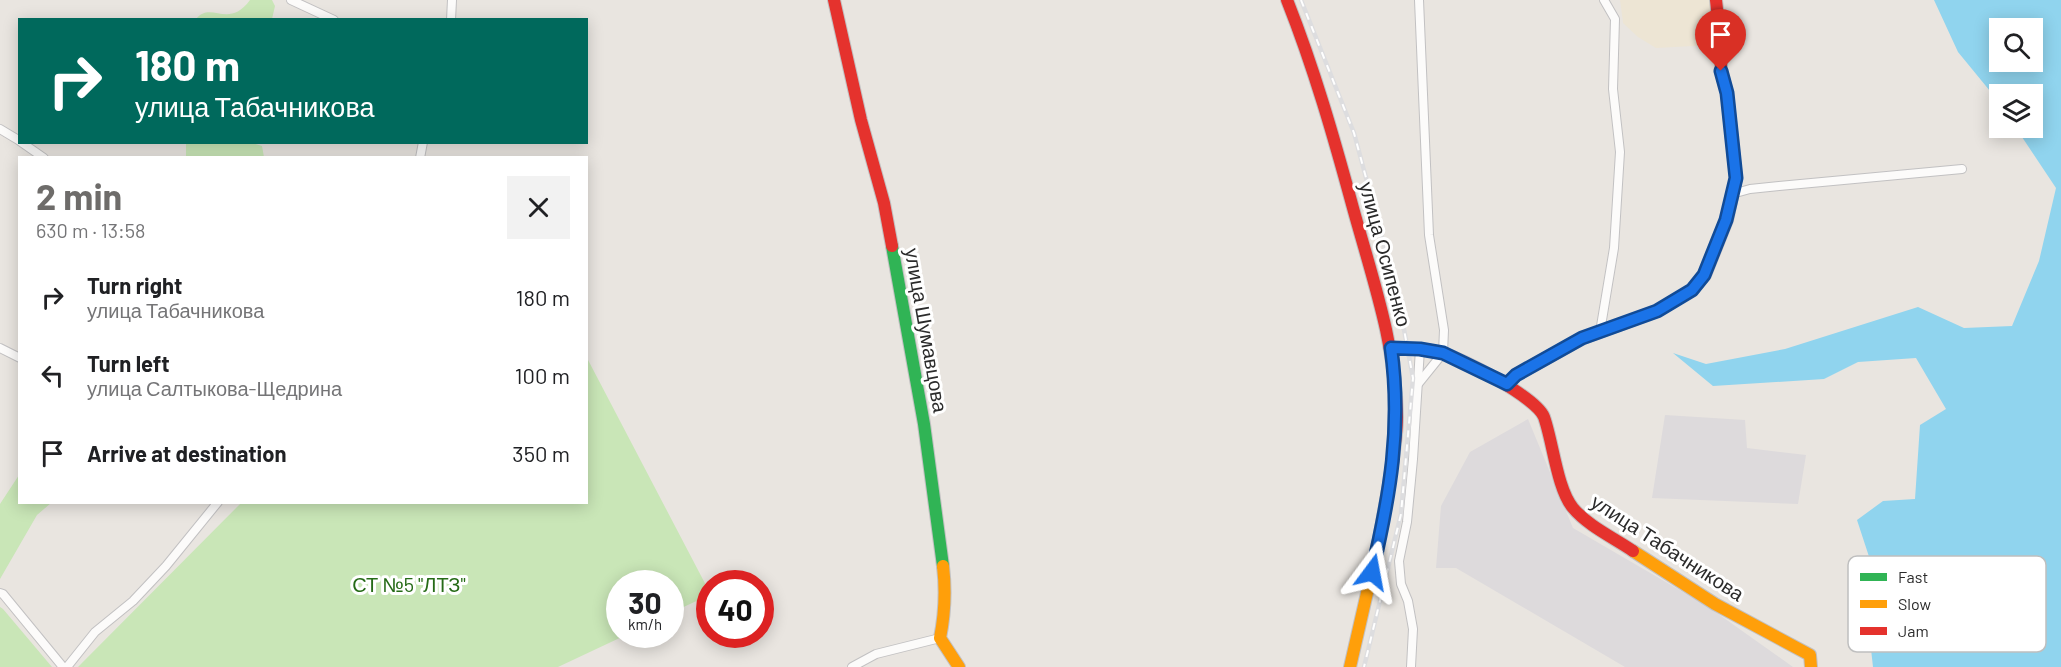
<!DOCTYPE html>
<meta charset="utf-8">
<style>
:root{--surface:#fff;--page:#f2f2f2;--text:#202124;--muted:#757577;--accent:#6e6c6a}
body{margin:0;font-family:Barlow,sans-serif;background:var(--page);color:var(--text);height:100vh;display:flex;flex-direction:column;font-size:22px;white-space:nowrap}
*{box-sizing:border-box;margin:0}
p{font-size:20px;color:var(--muted)}
.icon{flex:none;width:33px;height:33px;fill:none;stroke:currentColor;stroke-width:2;stroke-linecap:round;stroke-linejoin:round}
.map{position:relative;flex:1;overflow:hidden}
.sheet{position:absolute;left:18px;top:156px;width:570px;height:348px;display:flex;flex-direction:column;background:var(--surface);border-radius:0px;box-shadow:0 3px 15px #0003}
.sheet>*{flex:none}
.hud{position:absolute;left:18px;top:18px;width:570px;height:126px;border-radius:0px;box-shadow:0 3px 15px #0003;background:#00695c;color:#fff;overflow:hidden}
.fabs{position:absolute;left:1989px;top:18px;display:grid;gap:12px}
.fabs a{display:grid;place-items:center;width:54px;height:54px;border-radius:0px;background:var(--surface);box-shadow:0 3px 15px #0003;font-size:30px}
.speed{position:absolute;left:606px;top:570px;display:flex;gap:12px;font-size:30px;font-weight:700;text-align:center}
.speed>*{display:grid;place-content:center;width:78px;height:78px;border-radius:50%;background:var(--surface);box-shadow:0 3px 15px #0003;line-height:1}
.speed small{font-size:15px;font-weight:400}
.speed .limit{border:9px solid #d22;background:#fff;color:#111}
.pin{position:absolute;display:grid;place-items:center;width:51px;height:51px;color:#fff;margin:-62px -26px;border-radius:50% 50% 50% 0;rotate:-45deg;box-shadow:0 0 6px #0007}
.pin .icon{rotate:45deg}
.me{position:absolute;width:66px;margin:-33px;rotate:13deg;stroke-linejoin:round;filter:drop-shadow(0 0 4px #0008)}
.turn{display:flex;align-items:center;gap:21px;height:126px;padding:0 18px;font-size:27px}
.turn .icon{width:78px;height:78px;stroke-width:2.5}
.turn b{display:block;font-size:42px;line-height:51px}
.round{display:grid;place-items:center;flex:none;width:63px;height:63px;border-radius:0px;background:var(--page)}
.head{display:flex;align-items:center;justify-content:space-between;height:102px;padding:0 18px}
h1{font-size:36px;font-weight:700;line-height:45px;color:var(--accent)}
ul{padding:0;list-style:none}
li{display:flex;align-items:center;gap:18px;height:78px;padding:0 18px}
li div{flex:1}
li b{display:block;font-size:22px}
li em{font-style:normal}
.map>svg:first-child{display:block}
</style>
<div class="map">
<svg width="2061" height="667" viewBox="0 0 2061 667">
<rect width="100%" height="100%" fill="#e9e5e0"/>
<!-- industrial -->
<g fill="#dddadc">
<polygon points="1665,415 1745,420 1747,448 1806,455 1798,504 1652,498"/>
<polygon points="1528,419 1573,528 1707,606 1793,667 1625,667 1456,568 1436,568 1441,506 1470,452"/>
</g>
<!-- education -->
<polygon fill="#ede5d4" points="1620,0 1710,0 1712,45 1656,48 1638,37 1623,23"/>
<!-- green -->
<g fill="#c9e6b7">
<path d="M250,0H272L275,6L272,19H196C211,0 228,30 250,0Z"/>
<polygon points="186,143 252,143 262,146 264,157 186,157"/>
<polygon points="587,358 709,591 709,595 671,613 670,584 620,584 620,634 626,635 558,667 78,667 241,503 586,502"/>
<polygon points="19,475 20,502 51,503 37,515 0,579 0,504"/>
<polygon points="0,607 3,609 52,667 0,667"/>
</g>
<!-- water -->
<path fill="#90d4ee" fill-rule="evenodd" d="M1934,0H2061V667H1873L1870,640L1877,581L1857,520L1883,501L1915,499L1920,425L1946,409L1916,358L1858,362L1824,379L1713,386L1673,353L1706,364L1785,349L1918,307L1964,328L2012,326L2039,261L2056,188L2016,128H2032V94H2000L1999,102L1958,52ZM2000,28H2032V62H2000Z"/>
<g fill="none" stroke-linecap="round" stroke-linejoin="round">
<!-- street casing -->
<g stroke="#c2c1c2" stroke-width="10">
<g id="street">
<polyline points="291,0 334,20"/>
<polyline points="451,20 452,0"/>
<polyline points="0,129 20,141"/>
<polyline points="21,142 44,158"/>
<polyline points="420,158 423,142"/>
<polyline points="1732,194 1750,189 1779,186 1962,169"/>
<polyline points="1600,332 1614,248 1620,152 1613,89 1615,19 1604,0"/>
<polyline points="0,348 20,358"/>
<polyline points="1418,384 1443,353 1444,330 1429,235 1419,0"/>
<polyline points="0,593 3,594 63,667"/>
<polyline points="67,667 95,632 133,601 166,566 218,502"/>
<polyline points="852,667 876,654 940,638"/>
<polyline points="1411,667 1413,629 1408,601 1401,584 1399,561 1407,522 1413,459 1420,349"/>
</g>
</g>
<!-- fast casing -->
<g stroke="#c2c1c2" stroke-width="14">
<polyline id="fast" points="892,246 924,424 943,566"/>
</g>
<!-- slow casing -->
<g stroke="#c2c1c2" stroke-width="14">
<g id="slow">
<polyline points="1633,551 1715,604 1810,655 1811,667"/>
<path d="M943,566C946,591 945,613 940,638L959,667"/>
<polyline points="1350,667 1378,545 1389,484"/>
</g>
</g>
<!-- jam casing -->
<g stroke="#c2c1c2" stroke-width="14">
<g id="jam">
<polyline points="834,0 861,120 884,203 892,246"/>
<path d="M1287,0C1314,68 1334,138 1353,208C1372,277 1396,345 1397,417C1397,439 1392,462 1389,484"/>
<path d="M1391,348C1408,349 1425,348 1441,353C1462,358 1537,398 1544,417C1553,442 1557,489 1573,508C1588,526 1614,538 1633,551"/>
<polyline points="1507,384 1516,375 1583,338 1657,311 1692,290 1705,275 1727,220 1736,178 1727,93 1721,71 1721,46 1716,0"/>
</g>
</g>
<!-- street -->
<use href="#street" stroke="#fcfbfa" stroke-width="8"/>
<!-- fast -->
<use href="#fast" stroke="#30b455" stroke-width="12"/>
<!-- slow -->
<use href="#slow" stroke="#ff9f0a" stroke-width="12"/>
<!-- jam -->
<use href="#jam" stroke="#e5322d" stroke-width="12"/>
<!-- rail casing -->
<g stroke="#dddddf" stroke-width="4.5">
<polyline id="rail" points="1301,0 1354,133 1398,297 1413,378 1401,514 1364,667"/>
</g>
<!-- rail -->
<use href="#rail" stroke="#fff" stroke-width="2" stroke-dasharray="7" stroke-linecap="butt"/>
</g>
<g fill="none" stroke-linecap="round" stroke-linejoin="round">
<!-- route casing -->
<g stroke="#114b97" stroke-width="15">
<path id="route" d="M1372,572C1390,495 1402,427 1391,348L1420,349L1443,353L1507,384L1516,375L1582,338L1657,311L1692,290L1704,275L1726,220L1736,178L1727,93L1721,71"/>
</g>
<!-- route -->
<use href="#route" stroke="#1a73e8" stroke-width="10"/>
</g>
<g text-anchor="middle" dominant-baseline="central" stroke-width="6" stroke-linejoin="round" paint-order="stroke">
<!-- street labels -->
<g font-size="20" fill="#2b2b2b" stroke="#fff">
<text transform="translate(1386 254) rotate(75)">улица Осипенко</text>
<text transform="translate(927 330) rotate(80)">улица Шумавцова</text>
<text transform="translate(1668 547) rotate(33)">улица Табачникова</text>
</g>
<!-- park labels -->
<g font-size="20" fill="#266b17" stroke="#fff">
<text x="409" y="584">СТ №5 "ЛТЗ"</text>
</g>
</g>
<!-- legend -->
<rect x="1848" y="556" width="198" height="96" rx="9" fill="#fff" stroke="#bfbfbf" stroke-width="1.5"/>
<rect x="1860" y="573" width="27" height="8" fill="#30b455"/>
<rect x="1860" y="600" width="27" height="8" fill="#ff9f0a"/>
<rect x="1860" y="627" width="27" height="8" fill="#e5322d"/>
<g font-size="16" fill="#2b2b2b">
<text x="1898" y="583">Fast</text>
<text x="1898" y="610">Slow</text>
<text x="1898" y="637">Jam</text>
</g>
</svg>
<div class="fabs">
<a><svg class="icon" aria-label="search" viewBox="0 0 24 24"><circle cx="10" cy="10" r="6"/><path d="M15 15l6 6"/></svg></a>
<a><svg class="icon" aria-label="layers" viewBox="0 0 24 24"><path d="M12 4l9 5-9 5-9-5zM3 14l9 5 9-5"/></svg></a>
</div>
<div class="speed"><div>30<small>km/h</small></div><div class="limit">40</div></div>
<div class="pin" style="left:1721px;top:71px;background:#d93025"><svg class="icon" aria-label="arrive" viewBox="0 0 24 24"><path d="M6 21V4h12l-3 4 3 4H6"/></svg></div>
<svg class="me" style="left:1372px;top:572px" viewBox="-20 -20 40 40"><path d="M0-17L14 15 0 8-14 15z" fill="#1a73e8" stroke="#fff" stroke-width="4"/></svg>
<div class="hud">
<div class="turn"><svg class="icon" aria-label="right" viewBox="0 0 24 24"><path d="M7 20v-9h11M14 6l5 5-5 5"/></svg><div><b>180 m</b>улица Табачникова</div></div>
</div>
<section class="sheet">
<div class="head"><div><h1>2 min</h1><p>630 m · 13:58</p></div><a class="round"><svg class="icon" aria-label="close" viewBox="0 0 24 24"><path d="M6 6l12 12M18 6L6 18"/></svg></a></div>
<ul>
<li><svg class="icon" aria-label="right" viewBox="0 0 24 24"><path d="M7 20v-9h11M14 6l5 5-5 5"/></svg><div><b>Turn right</b><p>улица Табачникова</p></div><em>180 m</em></li>
<li><svg class="icon" aria-label="left" viewBox="0 0 24 24"><path d="M17 20v-9H6M10 6l-5 5 5 5"/></svg><div><b>Turn left</b><p>улица Салтыкова-Щедрина</p></div><em>100 m</em></li>
<li><svg class="icon" aria-label="arrive" viewBox="0 0 24 24"><path d="M6 21V4h12l-3 4 3 4H6"/></svg><div><b>Arrive at destination</b></div><em>350 m</em></li>
</ul>
</section>
</div>
